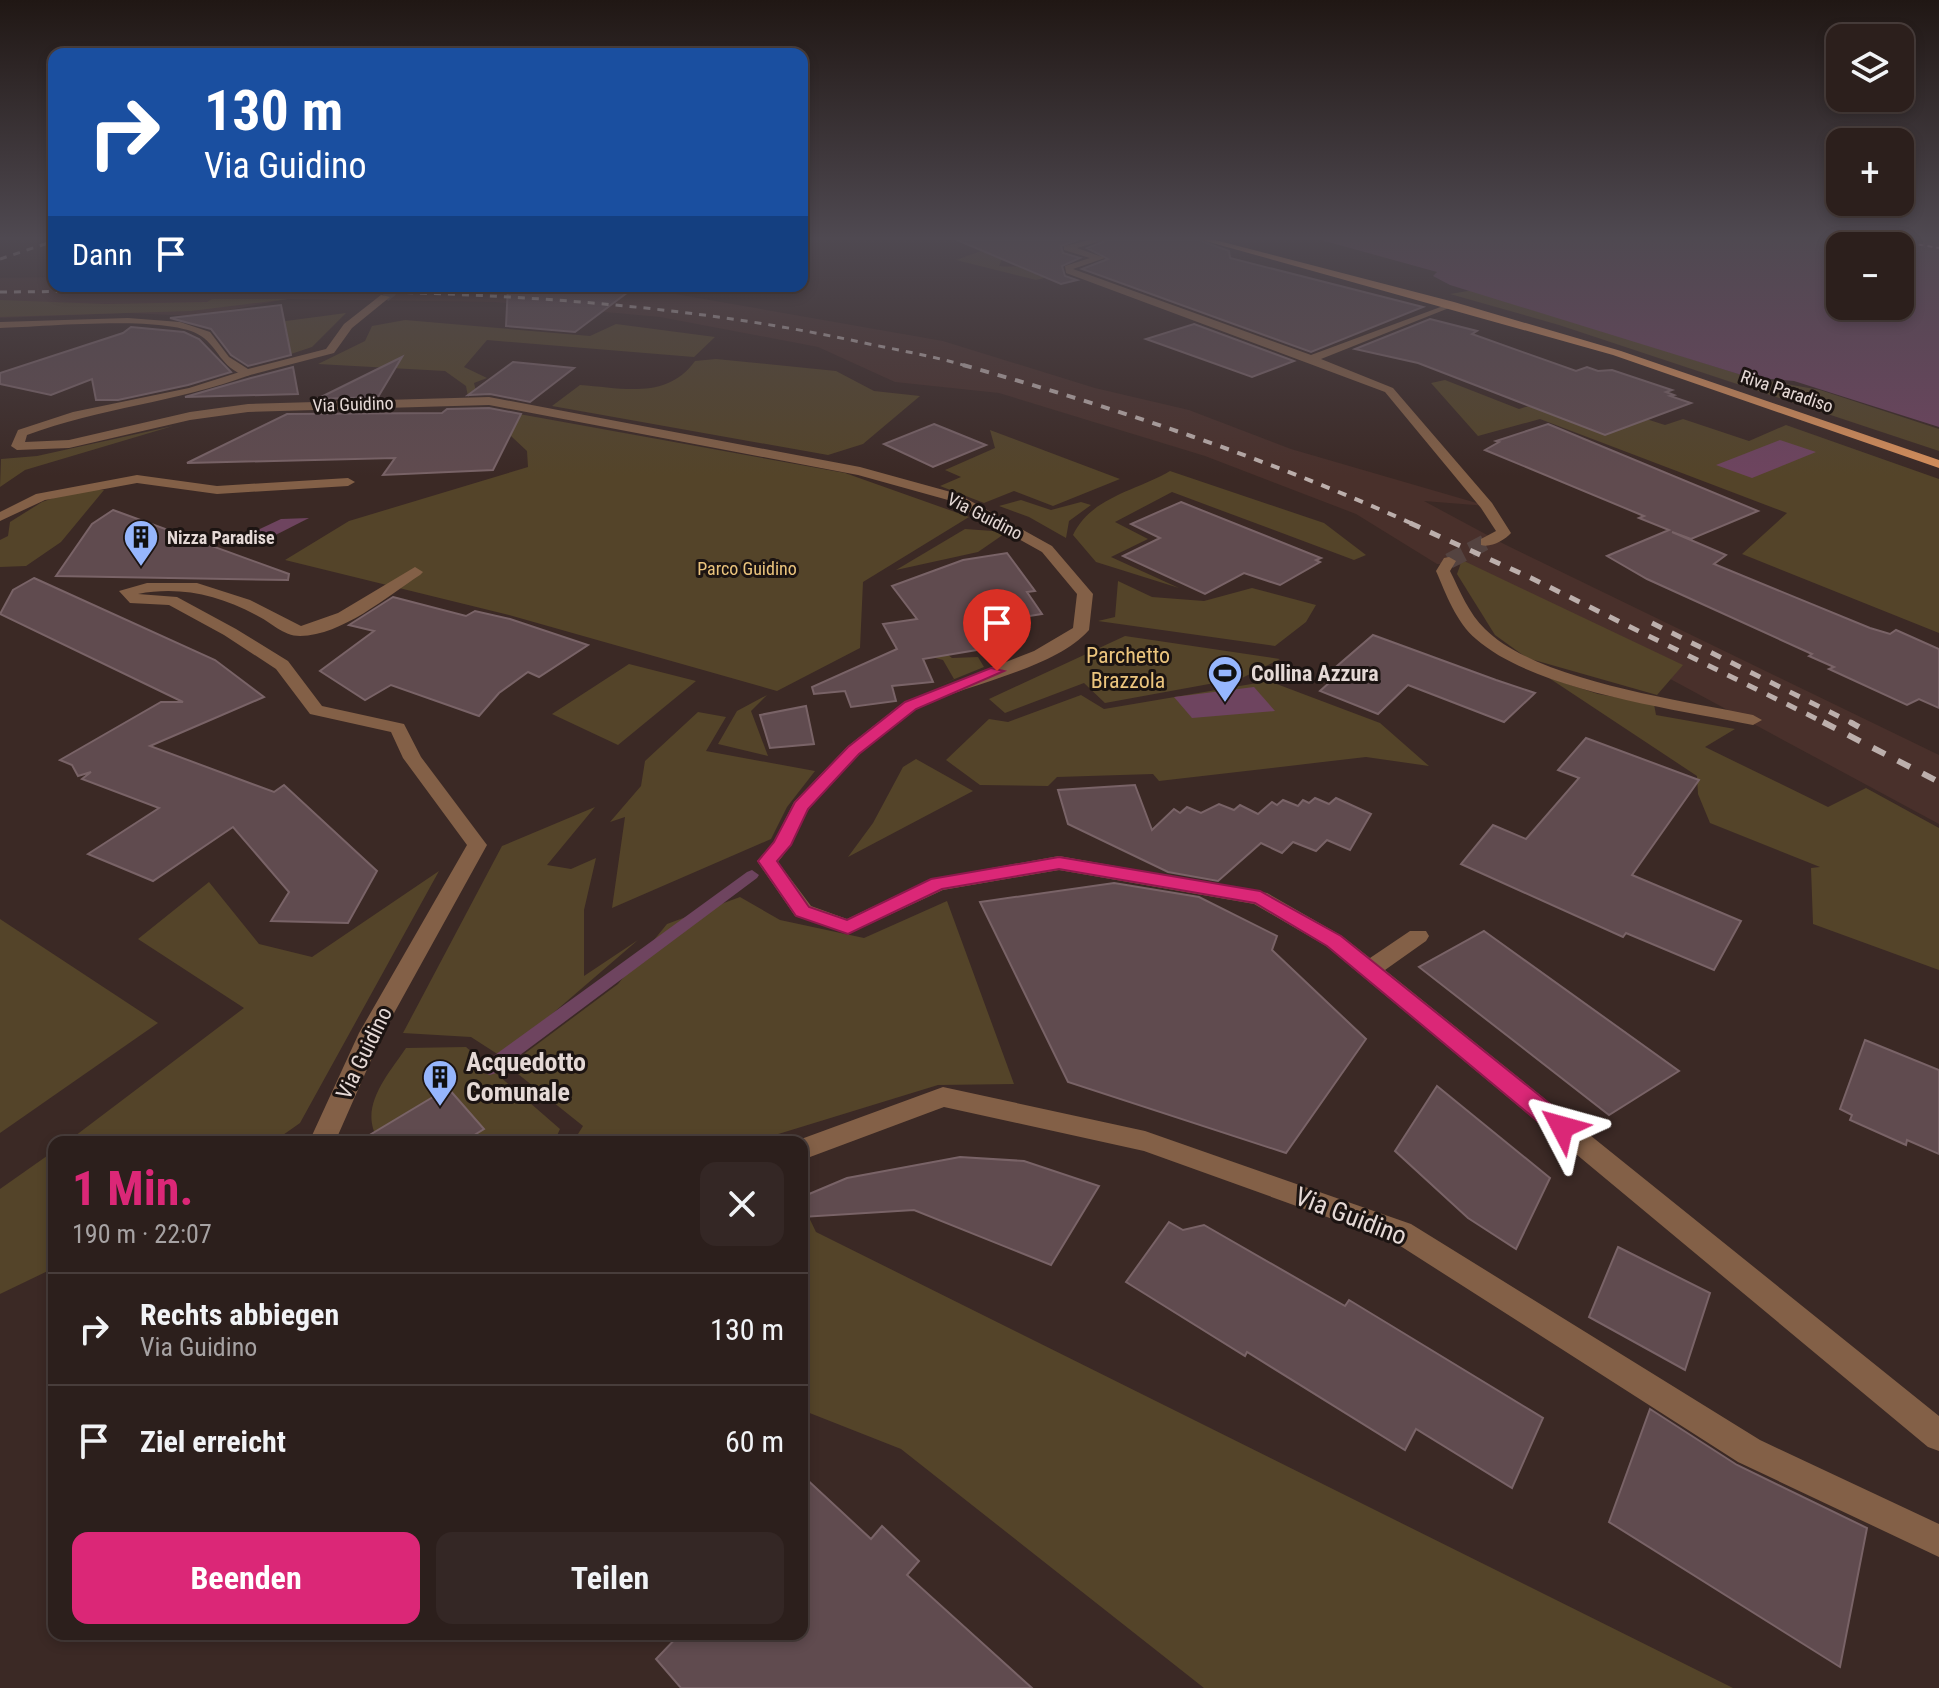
<!DOCTYPE html>
<html lang="de">
<meta charset="utf-8">
<style>
:root{--surface:#2c1f1c;--page:#342725;--text:#f1f3f6;--muted:#a6a2a3;--line:#483d3b;--accent:#db2777}
body{margin:0;font-family:"Roboto Condensed",sans-serif;background:var(--page);color:var(--text);height:100vh;display:flex;flex-direction:column;font-size:30px;white-space:nowrap}
*{box-sizing:border-box;margin:0}
p{font-size:26px;color:var(--muted)}
.icon{flex:none;width:44px;height:44px;fill:none;stroke:currentColor;stroke-width:2;stroke-linecap:round;stroke-linejoin:round}
.map{position:relative;flex:1;overflow:hidden}
.side{position:absolute;left:48px;top:1136px;width:760px;height:504px;display:flex;flex-direction:column;background:var(--surface);border-radius:16px;box-shadow:0 4px 12px #0003,0 0 0 2px var(--line)}
.side>*{flex:none}
.hud{position:absolute;left:48px;top:48px;width:760px;height:244px;border-radius:16px;box-shadow:0 4px 12px #0003,0 0 0 2px var(--line);background:#1a4fa0;color:#fff;overflow:hidden}
.buttons{position:absolute;left:1826px;top:24px;display:grid;gap:16px}
.buttons a{display:grid;place-items:center;width:88px;height:88px;border-radius:16px;background:var(--surface);box-shadow:0 4px 12px #0003,0 0 0 2px var(--line);font-size:40px}
.pin{position:absolute;display:grid;place-items:center;width:68px;height:68px;color:#fff;margin:-82px -34px;border-radius:50% 50% 50% 0;rotate:-45deg;box-shadow:0 0 8px #0007}
.pin .icon{rotate:45deg}
.me{position:absolute;width:88px;margin:-44px;rotate:309deg;stroke-linejoin:round;filter:drop-shadow(0 0 6px #0008)}
.turn{display:flex;align-items:center;gap:28px;height:168px;padding:0 24px;font-size:36px}
.turn .icon{width:104px;height:104px;stroke-width:2.5}
.turn b{display:block;font-size:56px;line-height:68px}
.then{display:flex;align-items:center;height:76px;padding:0 24px;background:#0003;gap:16px;font-size:30px}
.round{display:grid;place-items:center;flex:none;width:84px;height:84px;border-radius:16px;background:var(--page)}
.summary{display:flex;align-items:center;justify-content:space-between;height:136px;padding:0 24px}
h1{font-size:48px;font-weight:700;line-height:60px;color:var(--accent)}
.action{display:flex;gap:16px;margin-top:auto;padding:16px 24px}
.action a{flex:1;height:92px;border-radius:16px;background:var(--accent);color:#fff;font-size:32px;font-weight:700;line-height:92px;text-align:center}
.action a+a{background:var(--page);color:var(--text)}
ul{padding:0;list-style:none}
li{display:flex;align-items:center;gap:24px;height:112px;padding:0 24px;border-top:2px solid var(--line)}
li div{flex:1}
li b{display:block;font-size:30px}
li em{font-style:normal}
.map>svg:first-child{display:block}
</style>
<div class="map">
<svg width="1939" height="1688" viewBox="0 0 1939 1688">
<rect width="100%" height="100%" fill="#3b2925"/>
<!-- built -->
<polygon fill="#49302b" points="54,277 54,286 616,286 658,291 943,341 1095,388 1189,410 1291,449 1487,506 1424,501 1504,544 1939,755 1939,824 1459,565 1437,564 1356,514 1205,456 999,393 895,382 818,347 660,317 495,302 288,299 197,316 126,313 0,318 0,278"/>
<!-- green -->
<g fill="#544429">
<path d="M992,247L1005,252L999,266C1014,268 1034,264 1046,268L1037,275L1048,277L1036,280L956,260Z"/>
<polygon points="1474,290 1748,377 1820,390 1939,429 1939,451 1559,325 1450,294"/>
<polygon points="212,299 288,299 191,311 0,317 0,300 106,304 207,302"/>
<polygon points="346,313 312,347 285,356 241,327"/>
<polygon points="405,320 590,336 616,324 715,337 694,357 487,340 464,367 487,378 474,383 476,391 468,397 466,386 445,371 318,364 365,341 372,326"/>
<path d="M716,359L836,371L874,391L920,396L863,444L828,455L552,406L580,385C623,388 667,400 695,361Z"/>
<polygon points="1445,380 1519,409 1568,394 1665,425 1683,419 1749,441 1786,425 1939,479 1939,633 1742,554 1787,513 1540,419 1478,436 1431,383"/>
<polygon points="480,407 845,473 969,517 863,582 860,648 777,691 509,615 285,560 349,521 528,467 527,451"/>
<polygon points="173,426 25,470 0,487 1,459 37,456"/>
<polygon points="990,430 1120,479 1053,506 1014,491 984,503 940,486 961,477 945,470 995,448"/>
<path d="M1170,471L1324,523L1366,555L1354,560L1172,492L1115,522L1148,539L1111,557L1179,588L1096,562L1073,535C1091,497 1136,491 1170,471Z"/>
<polygon points="75,490 104,490 61,542 26,566 0,567 0,540 8,536 10,522 42,502"/>
<polygon points="1021,500 1051,510 1081,502 1091,505 1069,521 1066,538 1029,517 999,506"/>
<polygon points="965,529 1007,532 978,552 896,570"/>
<polygon points="1462,560 1683,665 1657,695 1527,658 1495,635 1457,574"/>
<polygon points="1118,581 1152,597 1204,601 1252,588 1316,605 1306,622 1275,646 1098,621 1115,617"/>
<polygon points="1125,636 1280,659 1242,678 1105,703 1084,683 1005,713 989,699"/>
<polygon points="943,651 952,658 978,657 984,667 930,689 954,679 943,660 928,656"/>
<polygon points="629,664 696,681 618,745 552,714"/>
<polygon points="1549,678 1598,694 1654,704 1656,715 1735,729 1705,747 1828,807 1866,788 1939,828 1939,970 1813,924 1811,868 1820,867 1710,823 1698,794 1697,776"/>
<polygon points="1269,681 1380,723 1429,766 1366,757 1159,781 1153,774 1057,777 1048,786 980,785 946,760 989,719 1008,722 1081,695 1104,709"/>
<polygon points="767,695 751,711 768,756 718,744 737,711"/>
<polygon points="698,712 726,717 706,751 815,771 787,807 771,839 612,908 625,817 610,822 641,786 645,761"/>
<polygon points="916,759 973,791 848,857 873,823 903,767"/>
<polygon points="595,807 547,865 571,869 596,858 584,910 584,976 638,940 502,1057 471,1037 403,1033 502,846"/>
<polygon points="439,871 300,1123 273,1142 67,1142 244,1008 138,939 209,882 259,944 312,957"/>
<polygon points="740,897 780,920 864,938 947,901 1014,1084 938,1085 752,1142 573,1142 583,1126 508,1066 618,984 667,924"/>
<polygon points="0,919 158,1023 0,1133"/>
<path d="M466,1047L560,1129L554,1142H380C356,1109 388,1075 406,1048Z"/>
<polygon points="54,1151 54,1268 0,1294 0,1189"/>
<polygon points="802,1203 816,1232 1733,1688 1204,1688 901,1449 802,1410 802,1393 809,1385 802,1366"/>
</g>
<!-- water -->
<g fill="#6e445f" fill-rule="evenodd">
<path d="M1321,240H1939V427L1794,381L1748,377L1450,285L1433,276L1437,272ZM1840,246H1900V306H1840Z"/>
<polygon points="1780,440 1816,452 1752,478 1716,465"/>
<polygon points="309,518 256,545 241,538 281,519"/>
<polygon points="1254,687 1275,711 1192,718 1174,697"/>
</g>
<g fill="none" stroke-linecap="round" stroke-linejoin="round">
<!-- stream -->
<polygon fill="#6e445f" fill-rule="evenodd" points="752,870 759,875 757,878 496,1073 490,1075 484,1073 482,1068 484,1063 747,872"/>
<!-- ferry -->
<polyline stroke="#f7b1de" stroke-width="2" stroke-dasharray="5 4" stroke-linecap="butt" points="1892,240 1939,248"/>
</g>
<!-- building -->
<g fill="#604b4f" stroke="#796367" stroke-width="2">
<polygon points="957,240 1078,240 1061,246 1063,253 1080,258 1062,266 1065,276 1077,280 1061,284"/>
<polygon points="1107,240 1199,240 1229,251 1230,258 1423,307 1311,352 1082,269 1108,259 1087,248"/>
<polygon points="508,286 636,286 575,332 506,326"/>
<polygon points="281,305 291,355 248,366 231,355 211,329 170,318"/>
<polygon points="1430,319 1477,331 1472,334 1576,371 1587,367 1598,371 1612,370 1672,390 1666,392 1674,395 1670,396 1691,403 1605,435 1418,363 1355,349"/>
<polygon points="1194,324 1294,361 1252,377 1146,339"/>
<polygon points="131,327 184,332 199,339 231,372 188,385 118,400 96,400 92,379 51,395 0,384 0,373 123,333"/>
<polygon points="402,357 378,397 317,399"/>
<polygon points="513,362 574,368 530,402 490,394 468,395"/>
<polygon points="293,367 298,394 185,397 251,378"/>
<polygon points="489,408 521,414 493,470 383,475 395,458 187,463 287,414 442,413 447,409"/>
<polygon points="934,424 986,445 933,467 884,444"/>
<polygon points="1548,424 1758,511 1691,539 1672,532 1726,555 1714,564 1870,628 1890,634 1896,630 1939,649 1939,708 1919,699 1907,705 1829,669 1834,667 1809,656 1812,654 1647,579 1607,556 1669,530 1639,518 1644,516 1485,450 1499,442 1496,441"/>
<polygon points="1181,502 1321,558 1316,560 1320,562 1280,585 1244,573 1205,594 1123,556 1160,538 1131,524"/>
<polygon points="113,510 289,574 288,580 56,576 92,524"/>
<polygon points="1007,553 1035,591 1027,592 1042,614 1023,617 1029,627 1006,631 1013,644 923,659 933,682 892,686 896,701 851,707 845,691 814,694 812,687 897,649 883,624 917,619 892,586 963,560"/>
<polygon points="34,578 215,660 264,697 150,746 274,792 284,785 377,871 348,923 271,921 289,892 233,827 153,881 88,854 159,808 82,779 91,772 78,776 72,765 60,760 161,702 183,702 0,614 13,590"/>
<polygon points="393,597 466,616 475,611 510,619 588,645 539,677 528,672 499,693 479,716 391,685 365,700 320,671 374,631 349,625"/>
<polygon points="1373,635 1496,680 1535,693 1504,722 1408,685 1378,714 1320,691 1330,682 1322,679"/>
<polygon points="806,706 814,744 770,748 760,715"/>
<polygon points="1586,738 1699,780 1632,875 1741,921 1714,970 1626,933 1623,937 1461,864 1493,825 1526,839 1579,778 1558,770"/>
<polygon points="1135,785 1152,830 1174,809 1180,813 1187,807 1201,813 1219,804 1234,810 1240,805 1258,814 1272,802 1277,805 1283,800 1298,806 1303,800 1309,803 1315,798 1329,804 1336,798 1371,814 1350,850 1327,840 1316,851 1293,842 1282,853 1261,843 1218,881 1168,872 1068,824 1058,790"/>
<polygon points="1114,883 1199,897 1277,936 1272,950 1366,1039 1286,1153 1068,1082 980,902"/>
<polygon points="1484,931 1679,1071 1609,1115 1419,967"/>
<polygon points="1865,1040 1939,1070 1939,1154 1907,1140 1906,1145 1850,1120 1852,1115 1840,1109"/>
<polygon points="1437,1086 1550,1178 1516,1249 1468,1218 1395,1151"/>
<polygon points="448,1088 484,1129 463,1142 358,1142"/>
<polygon points="960,1157 1024,1161 1099,1186 1051,1265 914,1210 802,1217 802,1197 847,1178"/>
<polygon points="1169,1222 1183,1230 1204,1225 1345,1306 1349,1300 1543,1418 1512,1488 1416,1429 1405,1450 1247,1352 1245,1356 1126,1282"/>
<polygon points="1618,1247 1710,1293 1685,1370 1589,1317"/>
<polygon points="1650,1409 1737,1465 1867,1528 1840,1667 1609,1522"/>
<polygon points="802,1475 871,1539 882,1526 919,1561 907,1575 1032,1688 681,1688 656,1659 680,1634 802,1634"/>
</g>
<g fill="none" stroke-linecap="round" stroke-linejoin="round">
<!-- minor-tunnel -->
<polyline stroke="#544340" stroke-width="16" stroke-dasharray="16 8" stroke-linecap="butt" points="1449,561 1486,542"/>
<!-- tertiary-tunnel -->
<polyline stroke="#544340" stroke-width="10" stroke-dasharray="10 5" stroke-linecap="butt" points="385,297 399,286"/>
<!-- minor -->
<g fill="#836047" fill-rule="evenodd">
<path d="M1090,240H1104L1077,248L1105,258L1073,269L1311,355L1454,302V306L1321,359L1393,388L1492,503L1511,533C1505,540 1491,548 1481,545V539L1496,531L1481,508L1385,392L1066,273L1065,266L1090,258L1064,250V246Z"/>
<path d="M246,370L252,373L250,375C177,402 100,408 27,435L25,442L69,440L190,412L248,404L489,397L860,467L958,494L1052,546L1093,594L1089,630C1052,671 966,683 917,709C887,726 828,781 809,809C797,827 793,845 778,862L811,906L847,919L931,879L1059,856L1267,893L1342,936L1370,958L1410,931H1426L1429,936L1426,941L1385,970L1939,1416V1451L1928,1447L1326,946L1254,904L1059,870L943,890L848,934L795,916L757,861L774,842L794,802L848,746L904,702L1034,651L1073,628L1077,594L1042,552L948,500L858,475L489,405L248,412L190,420L69,448L17,450L11,446L18,430L73,412L189,388Z"/>
<polygon points="137,475 217,486 348,478 355,482 348,486 217,494 137,483 45,500 0,521 0,512 36,494"/>
<path d="M1449,557L1456,561L1450,571C1460,591 1469,614 1485,629C1537,681 1681,700 1753,715L1762,720L1753,725C1676,709 1535,691 1476,639C1456,622 1446,594 1436,571L1444,558Z"/>
<path d="M415,567L423,572L420,575C386,597 343,635 300,636C283,636 271,622 256,615C218,595 180,586 138,594L177,597L236,629L288,661L322,706L404,724L421,757L487,845L383,1033L335,1142H309L359,1033L467,845L403,758L391,732L310,714L276,669L224,635L169,605L130,603L119,591L147,583H197L250,600L301,626L338,613Z"/>
<polygon points="943,1087 1145,1131 1411,1224 1760,1440 1939,1524 1939,1557 1738,1462 1391,1240 1144,1151 944,1107 802,1160 802,1142 793,1142"/>
</g>
<!-- tertiary -->
<path fill="#836047" fill-rule="evenodd" d="M381,295L390,297L352,328L334,353L246,376C220,367 219,348 201,336C169,314 43,327 0,328V322L128,318L180,322L210,332L229,357L248,369L326,349L344,324Z"/>
<!-- primary -->
<polygon fill="#d68f5b" fill-rule="evenodd" points="1202,240 1215,240 1454,302 1621,351 1939,460 1939,468 1613,355"/>
<!-- rail-far3 -->
<g stroke="#bcafac" stroke-width="3" stroke-dasharray="7 7" stroke-linecap="butt">
<polyline points="0,259 54,241"/>
<path d="M0,292C290,290 585,281 869,344C903,351 937,357 970,367"/>
</g>
<!-- rail-far2 -->
<path stroke="#bcafac" stroke-width="4" stroke-dasharray="9 9" stroke-linecap="butt" d="M963,365C1117,408 1269,459 1415,525"/>
<!-- rail-far1 -->
<g stroke="#bcafac" stroke-width="5" stroke-dasharray="11 11" stroke-linecap="butt">
<polyline points="1410,523 1531,578 1827,724"/>
<polyline points="1652,623 1854,724"/>
</g>
<!-- rail -->
<g stroke="#bcafac" stroke-width="6" stroke-dasharray="14 14" stroke-linecap="butt">
<polyline points="1823,722 1939,782"/>
<polyline points="1850,722 1859,727"/>
</g>
</g>
<!-- sky -->
<linearGradient id="sky" x2="0" y2="1"><stop stop-color="#201714"/><stop offset="0.5" stop-color="#4f4951"/><stop offset="1" stop-color="#4f4951" stop-opacity="0"/></linearGradient>
<rect width="1939" height="476" fill="url(#sky)"/>
<!-- route -->
<polygon fill="#db2777" stroke="#8e194d" stroke-width="2" points="991,668 1004,671 916,709 859,754 808,809 791,845 777,861 809,907 847,920 931,879 1059,857 1260,891 1341,936 1570,1120 1573,1127 1570,1134 1553,1134 1327,946 1255,903 1059,869 942,889 848,934 796,916 758,861 774,842 795,802 848,747 905,702"/>
<!-- icons -->
<defs>
<g id="building-pin" transform="scale(1.8)"><path d="M0 17L-7.5 6A9.5 9.5 0 1 1 7.5 6Z" fill="#96b6fd" stroke="#1c1412"/><path d="M-4-6H4V6H1V3H-1V6H-4ZM-2.5-4.3h1.7v1.8h-1.7ZM.8-4.3h1.7v1.8H.8ZM-2.5-1h1.7V.8h-1.7ZM.8-1h1.7V.8H.8Z" fill="#111"/></g>
<g id="stadium-pin" transform="scale(1.8)"><path d="M0 17L-7.5 6A9.5 9.5 0 1 1 7.5 6Z" fill="#96b6fd" stroke="#1c1412"/><path d="M0-5a6.5 5 0 1 0 0 10a6.5 5 0 1 0 0-10ZM-3.5-1.8h7v3.6h-7Z" fill="#111"/></g>
</defs>
<g fill-rule="evenodd">
<use href="#building-pin" x="141" y="537"/>
<use href="#stadium-pin" x="1225" y="673"/>
<use href="#building-pin" x="440" y="1077"/>
</g>
<g text-anchor="middle" dominant-baseline="central" stroke-width="6" stroke-linejoin="round" paint-order="stroke">
<!-- far-street labels -->
<g font-size="18" fill="#e5d9d6" stroke="#1c1412">
<text transform="translate(1787 391) rotate(19)">Riva Paradiso</text>
<text transform="translate(353 404) rotate(-2)">Via Guidino</text>
<text transform="translate(985 516) rotate(27)">Via Guidino</text>
</g>
<!-- far-poi labels -->
<g font-size="18" font-weight="bold" fill="#e5d9d6" stroke="#1c1412" text-anchor="start">
<text x="167" y="537">Nizza Paradise</text>
</g>
<!-- far-park labels -->
<g font-size="18" fill="#ebc47d" stroke="#1c1412">
<text x="747" y="568">Parco Guidino</text>
</g>
<!-- park labels -->
<g font-size="22" fill="#ebc47d" stroke="#1c1412">
<text x="1128" y="655">Parchetto<tspan x="1128" dy="25">Brazzola</tspan></text>
</g>
<!-- poi labels -->
<g font-size="22" font-weight="bold" fill="#e5d9d6" stroke="#1c1412" text-anchor="start">
<text x="1251" y="673">Collina Azzura</text>
</g>
<!-- street labels -->
<g font-size="22" fill="#e5d9d6" stroke="#1c1412">
<text transform="translate(364 1053) rotate(-64)">Via Guidino</text>
</g>
<!-- near-poi labels -->
<g font-size="26" font-weight="bold" fill="#e5d9d6" stroke="#1c1412" text-anchor="start">
<text x="466" y="1062">Acquedotto<tspan x="466" dy="30">Comunale</tspan></text>
</g>
<!-- near-street labels -->
<g font-size="26" fill="#e5d9d6" stroke="#1c1412">
<text transform="translate(1351 1216) rotate(21)">Via Guidino</text>
</g>
</g>
</svg>
<div class="buttons">
<a><svg class="icon" aria-label="layers" viewBox="0 0 24 24"><path d="M12 4l9 5-9 5-9-5zM3 14l9 5 9-5"/></svg></a>
<a>+</a>
<a>−</a>
</div>
<div class="pin" style="left:997px;top:671px;background:#d93025"><svg class="icon" aria-label="arrive" viewBox="0 0 24 24"><path d="M6 21V4h12l-3 4 3 4H6"/></svg></div>
<svg class="me" style="left:1562px;top:1127px" viewBox="-20 -20 40 40"><path d="M0-17L14 15 0 8-14 15z" fill="#db2777" stroke="#fff" stroke-width="4"/></svg>
<div class="hud">
<div class="turn"><svg class="icon" aria-label="right" viewBox="0 0 24 24"><path d="M7 20v-9h11M14 6l5 5-5 5"/></svg><div><b>130 m</b>Via Guidino</div></div>
<div class="then">Dann<svg class="icon" aria-label="arrive" viewBox="0 0 24 24"><path d="M6 21V4h12l-3 4 3 4H6"/></svg></div>
</div>
<section class="side">
<div class="summary"><div><h1>1 Min.</h1><p>190 m · 22:07</p></div><a class="round"><svg class="icon" aria-label="close" viewBox="0 0 24 24"><path d="M6 6l12 12M18 6L6 18"/></svg></a></div>
<ul>
<li><svg class="icon" aria-label="right" viewBox="0 0 24 24"><path d="M7 20v-9h11M14 6l5 5-5 5"/></svg><div><b>Rechts abbiegen</b><p>Via Guidino</p></div><em>130 m</em></li>
<li><svg class="icon" aria-label="arrive" viewBox="0 0 24 24"><path d="M6 21V4h12l-3 4 3 4H6"/></svg><div><b>Ziel erreicht</b></div><em>60 m</em></li>
</ul>
<div class="action"><a>Beenden</a><a>Teilen</a></div>
</section>
</div>
